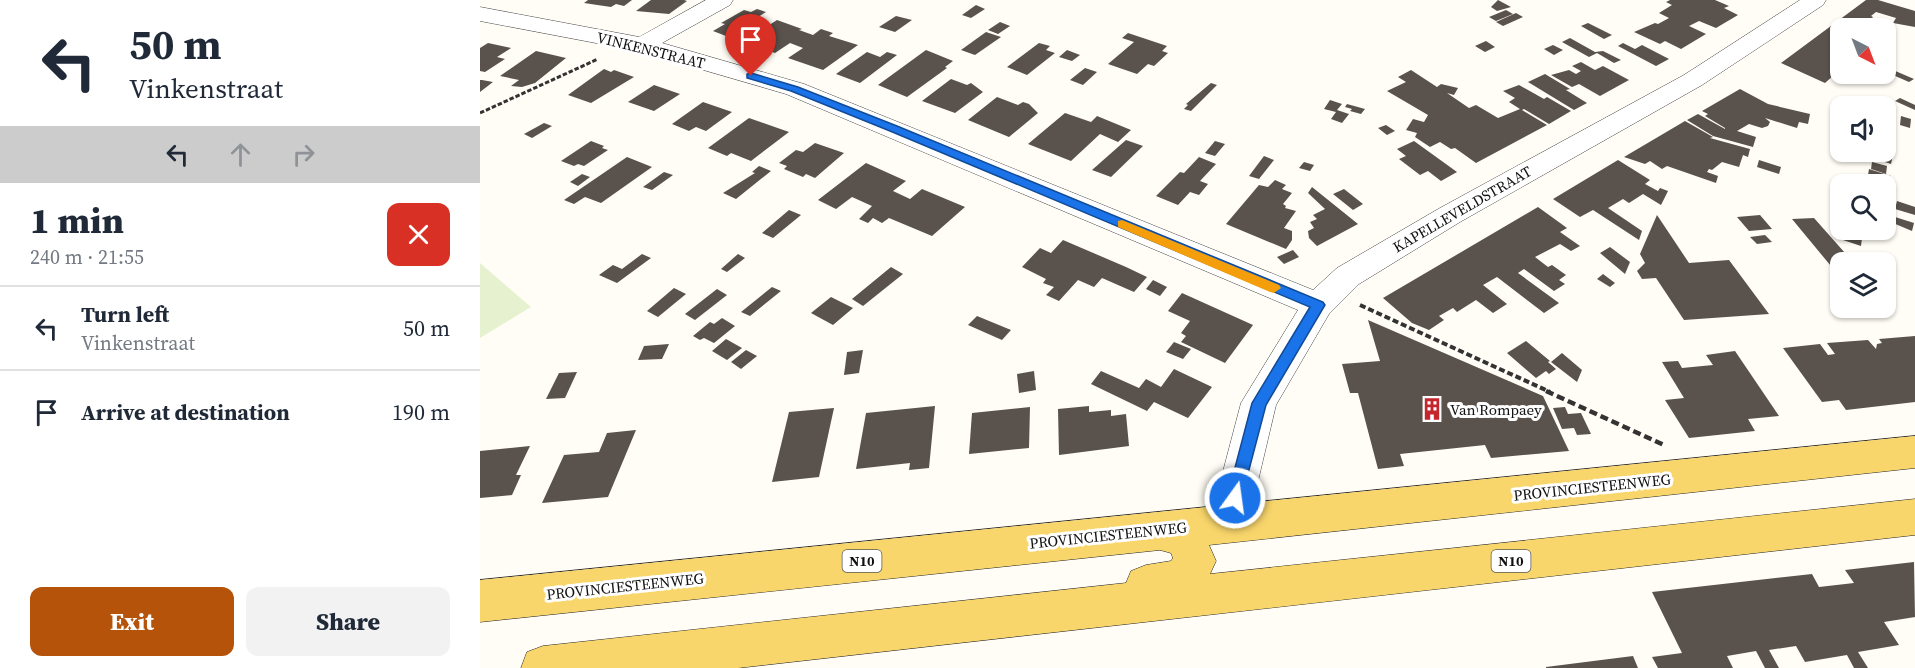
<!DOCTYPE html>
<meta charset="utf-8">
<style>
:root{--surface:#fff;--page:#f2f2f3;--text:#1f2937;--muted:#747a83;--line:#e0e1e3;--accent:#b45309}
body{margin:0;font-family:"Source Serif 4",serif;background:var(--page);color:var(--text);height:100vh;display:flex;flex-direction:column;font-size:22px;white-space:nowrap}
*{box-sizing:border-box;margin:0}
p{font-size:20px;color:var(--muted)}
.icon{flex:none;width:33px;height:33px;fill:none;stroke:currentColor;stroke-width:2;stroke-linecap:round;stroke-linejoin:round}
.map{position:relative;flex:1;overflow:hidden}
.details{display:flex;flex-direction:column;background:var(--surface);width:480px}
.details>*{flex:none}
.guide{background:#fff;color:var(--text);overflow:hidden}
.needle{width:39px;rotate:138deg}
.tools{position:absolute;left:1350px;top:18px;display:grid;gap:12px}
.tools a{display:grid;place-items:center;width:66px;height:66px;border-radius:12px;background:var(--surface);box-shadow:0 2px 4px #0004;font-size:30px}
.pin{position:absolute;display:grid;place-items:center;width:51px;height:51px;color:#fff;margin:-62px -26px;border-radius:50% 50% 50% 0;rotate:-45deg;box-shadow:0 0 6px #0007}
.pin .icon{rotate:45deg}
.me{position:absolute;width:66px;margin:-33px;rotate:14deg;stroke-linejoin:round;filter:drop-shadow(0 0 4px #0008)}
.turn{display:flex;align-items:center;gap:21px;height:126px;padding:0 30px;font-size:27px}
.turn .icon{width:78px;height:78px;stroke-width:2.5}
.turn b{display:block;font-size:42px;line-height:51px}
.lanes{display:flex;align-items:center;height:57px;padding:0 30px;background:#0003;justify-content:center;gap:30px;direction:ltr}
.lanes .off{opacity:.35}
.round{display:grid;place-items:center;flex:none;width:63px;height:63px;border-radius:12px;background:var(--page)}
.overview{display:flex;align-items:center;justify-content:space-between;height:102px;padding:0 30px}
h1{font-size:36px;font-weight:800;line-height:45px}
.action{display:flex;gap:12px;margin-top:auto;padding:12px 30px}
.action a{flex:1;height:69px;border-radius:12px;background:var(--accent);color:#fff;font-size:24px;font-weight:800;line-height:69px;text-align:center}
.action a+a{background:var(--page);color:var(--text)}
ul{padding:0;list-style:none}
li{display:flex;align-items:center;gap:18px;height:84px;padding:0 30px;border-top:2px solid var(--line)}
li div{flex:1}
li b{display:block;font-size:22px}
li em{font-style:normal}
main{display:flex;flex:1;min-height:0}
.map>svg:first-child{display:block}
</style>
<main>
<section class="details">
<div class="guide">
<div class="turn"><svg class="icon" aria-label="left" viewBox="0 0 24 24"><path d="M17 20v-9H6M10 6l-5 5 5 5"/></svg><div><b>50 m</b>Vinkenstraat</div></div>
<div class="lanes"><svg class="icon" aria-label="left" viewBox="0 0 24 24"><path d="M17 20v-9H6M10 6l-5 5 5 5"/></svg><svg class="icon off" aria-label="ahead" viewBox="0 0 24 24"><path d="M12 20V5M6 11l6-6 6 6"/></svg><svg class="icon off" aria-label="right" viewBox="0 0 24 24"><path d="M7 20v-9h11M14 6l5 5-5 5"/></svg></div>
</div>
<div class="overview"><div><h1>1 min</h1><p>240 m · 21:55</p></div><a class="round" style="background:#d93025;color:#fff"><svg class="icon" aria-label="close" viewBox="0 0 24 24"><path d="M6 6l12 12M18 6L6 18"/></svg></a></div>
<ul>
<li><svg class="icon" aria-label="left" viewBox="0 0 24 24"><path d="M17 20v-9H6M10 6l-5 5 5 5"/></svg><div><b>Turn left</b><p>Vinkenstraat</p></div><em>50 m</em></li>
<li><svg class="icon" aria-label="arrive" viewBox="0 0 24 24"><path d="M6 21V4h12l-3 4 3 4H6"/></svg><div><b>Arrive at destination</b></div><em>190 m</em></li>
</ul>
<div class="action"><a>Exit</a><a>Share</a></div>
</section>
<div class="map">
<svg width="1435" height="668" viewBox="0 0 1435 668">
<rect width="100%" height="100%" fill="#fffdf5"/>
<!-- pitch -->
<polygon fill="#e6f2cf" points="0,263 51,307 0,338"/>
<!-- building -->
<g fill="#5a524d">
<polygon points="108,0 152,0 144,6 136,4 131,7 104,3"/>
<polygon points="171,0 204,0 207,1 189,14 156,11"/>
<polygon points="1018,0 1031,7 1017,11 1011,7"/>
<polygon points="1190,0 1235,0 1249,6 1244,8 1258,15 1236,28 1219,21 1209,26 1226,34 1201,49 1185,41 1180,44 1154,32 1175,23 1178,24 1189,18 1179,13 1192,5 1186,2"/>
<polygon points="1386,0 1398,0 1435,11 1435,27 1413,23 1416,18 1396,12 1391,16 1393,17 1391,19 1401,23 1399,26 1392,28 1360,28 1360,74 1375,74 1366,80 1354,75 1345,83 1301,63"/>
<polygon points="496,5 505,9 491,18 482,15"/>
<polygon points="277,9 286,12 278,17 281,18 259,31 255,30 246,36 233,31 245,24 241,23 264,10 271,12"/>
<polygon points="1026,10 1033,14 1016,21 1009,17"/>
<polygon points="1036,13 1043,17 1023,26 1016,22"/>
<polygon points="416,16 432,20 415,32 399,27"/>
<polygon points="297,20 322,29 319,30 333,35 341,29 353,33 349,36 378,45 343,70 308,58 323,48 310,43 295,53 263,42"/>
<polygon points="520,22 530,26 518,34 508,30"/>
<polygon points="1108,23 1132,35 1124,39 1101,26"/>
<polygon points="506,32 521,37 495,55 481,50"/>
<polygon points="648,33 687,46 682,51 688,53 674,66 668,64 657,74 628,64 654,42 642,38"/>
<polygon points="1090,38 1115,52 1123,51 1141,60 1134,63 1117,53 1109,57 1082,42"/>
<polygon points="1006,41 1015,47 1005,52 995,46"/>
<polygon points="8,43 31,48 17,57 25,59 5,72 0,71 0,48"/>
<polygon points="559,43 570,46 566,50 575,53 547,75 527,67"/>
<polygon points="1143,43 1155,49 1162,45 1189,59 1176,66 1138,46"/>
<polygon points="1073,45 1083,50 1074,55 1064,49"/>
<polygon points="446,50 473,61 465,67 467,68 427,97 398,85"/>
<polygon points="587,50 600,55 592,61 579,57"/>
<polygon points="56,51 86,58 55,83 42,87 31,86 39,80 20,76"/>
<polygon points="387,52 400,57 407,52 417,55 380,83 356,74"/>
<polygon points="1101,62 1115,70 1123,66 1149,80 1120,96 1099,84 1092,87 1071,75 1089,70 1096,74 1101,71 1092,66"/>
<polygon points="1406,67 1434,79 1429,82 1406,72"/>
<polygon points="605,68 617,72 603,85 590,80"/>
<polygon points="124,69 131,72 134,70 154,77 111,103 88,95"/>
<polygon points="931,70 957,87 961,84 978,88 974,95 967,93 989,108 996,105 1018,118 1040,109 1029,102 1035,98 1023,91 1039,85 1064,99 1067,97 1091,111 1069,124 1044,109 1042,110 1067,125 996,163 975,148 971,149 960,142 950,147 935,137 937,133 926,130 933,119 944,122 948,115 907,91 926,82 918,77"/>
<polygon points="1065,74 1090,89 1086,90 1107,103 1094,110 1048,82"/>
<polygon points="471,79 487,85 491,83 503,92 475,113 442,101"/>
<polygon points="0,80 2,80 13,82 0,92"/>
<polygon points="731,83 737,85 711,111 704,109 708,105 706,104"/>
<polygon points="174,85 200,94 174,111 148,102"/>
<polygon points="1260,89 1288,104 1330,114 1328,124 1319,122 1317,128 1285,118 1290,122 1288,126 1282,128 1269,124 1257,131 1276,137 1273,147 1233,136 1207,120 1218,114 1245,129 1245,128 1225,116 1228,114 1222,111"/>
<polygon points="517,97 538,105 543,102 549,104 558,113 529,137 488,120"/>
<polygon points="1420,98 1435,105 1435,110 1415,101"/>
<polygon points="850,100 862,104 857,110 869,114 862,123 851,119 856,112 844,109"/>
<polygon points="223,102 252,112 226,131 216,127 209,131 192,124"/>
<polygon points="867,104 885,109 881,114 870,111 872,109 865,107"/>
<polygon points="585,113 611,122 617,116 651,130 638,142 620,134 591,161 548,144"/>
<polygon points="1421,116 1431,119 1430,128 1420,125"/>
<polygon points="269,118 309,132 271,161 251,153 247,156 228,148"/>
<polygon points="1205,121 1233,137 1230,138 1270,149 1268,157 1263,155 1259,167 1242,162 1232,170 1229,169 1227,172 1238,176 1236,183 1187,166 1182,169 1170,161 1165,164 1144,157"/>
<polygon points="64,123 72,126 52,138 44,134"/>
<polygon points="906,125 915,131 907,135 898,128"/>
<polygon points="646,140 663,146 631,177 612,170"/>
<polygon points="111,141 124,146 122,148 128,150 104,166 98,164 94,166 81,161"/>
<polygon points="735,141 745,144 735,156 725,153"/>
<polygon points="934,141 977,172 961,181 948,171 940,175 919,159 926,156 917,149"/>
<polygon points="335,143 364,153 335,178 326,174 323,177 304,169 307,166 299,163 316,150 323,152"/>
<polygon points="1391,152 1413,155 1411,164 1390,157"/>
<polygon points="784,156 794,160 779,179 769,176"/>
<polygon points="147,157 172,167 121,203 105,197 94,204 84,200"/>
<polygon points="719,157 736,164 720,181 728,184 719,195 710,192 698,205 676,196 700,172 704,173"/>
<polygon points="1138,160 1170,180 1165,184 1178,191 1180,188 1188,191 1181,205 1163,194 1149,203 1143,199 1128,208 1162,231 1159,240 1113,210 1100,217 1073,199"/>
<polygon points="1279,160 1301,167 1299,174 1277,167"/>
<polygon points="824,162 834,165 830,171 819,168"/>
<polygon points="1392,162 1407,166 1406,174 1391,169"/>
<polygon points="386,163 426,181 413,191 430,199 442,189 485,207 452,236 409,218 402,223 393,218 388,223 379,219 392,206 372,197 356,209 338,200"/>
<polygon points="279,166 291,171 256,199 243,193 275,173 272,172"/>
<polygon points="1389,169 1411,176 1410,188 1387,181"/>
<polygon points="184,172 193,175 172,190 163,187"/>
<polygon points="102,174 110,177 98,186 90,182"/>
<polygon points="795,180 806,185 802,189 812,193 803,204 806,206 805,208 816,211 804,228 812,231 812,240 806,249 746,224 779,185 788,187"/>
<polygon points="832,187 878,224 837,246 829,238 828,231 834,228 830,222 837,219 833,215 845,209 828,193"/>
<polygon points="864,189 883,204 873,210 853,194"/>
<polygon points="1417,201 1435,207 1435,215 1415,209"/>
<polygon points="1058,207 1087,228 1080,232 1100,246 1091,251 1080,244 1055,257 1068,267 1072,265 1086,275 1079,280 1085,284 1074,291 1044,269 1038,273 1079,303 1064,313 1017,277 1003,285 1027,304 1013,313 996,300 977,312 973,308 959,316 964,320 949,330 932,323 903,298"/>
<polygon points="309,210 321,215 293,238 282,233"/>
<polygon points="1177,215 1209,263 1249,260 1289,314 1204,320 1176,278 1162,279 1157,271 1165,263 1160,254"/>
<polygon points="1280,215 1292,229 1269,231 1257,217"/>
<polygon points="1415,217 1434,223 1432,231 1413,223"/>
<polygon points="1334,218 1373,262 1360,262 1360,277 1312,219"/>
<polygon points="1358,229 1382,238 1381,246 1357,238"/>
<polygon points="1285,235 1292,242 1277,244 1270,237"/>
<polygon points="583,240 646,267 667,277 654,292 622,278 614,287 598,280 579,301 566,295 574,287 563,283 566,279 542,267 560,248 571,253"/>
<polygon points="1130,247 1150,262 1145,274 1120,253"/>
<polygon points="813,250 819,257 804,264 797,257"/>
<polygon points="162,254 171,258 137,283 119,275 133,265 142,269"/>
<polygon points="258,254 265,258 247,272 241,269"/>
<polygon points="411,267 423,274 383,306 372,299"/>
<polygon points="1123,274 1135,283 1130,287 1117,279"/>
<polygon points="673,280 687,287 680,296 666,289"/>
<polygon points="292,287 301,291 270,316 261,312"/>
<polygon points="194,288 206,294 178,317 167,311"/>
<polygon points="237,289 247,295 215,320 205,314"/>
<polygon points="702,293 773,325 745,363 701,342 706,336 701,333 710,321 688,311"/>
<polygon points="351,297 373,308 353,325 331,313"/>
<polygon points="497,316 531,330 522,340 488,325"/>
<polygon points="242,318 255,326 234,343 224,338 220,340 213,336 230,322 234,324"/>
<polygon points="888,320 1063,396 1089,451 1011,458 1005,445 920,454 924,466 898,469 878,393 870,393 862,364 900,361"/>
<polygon points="1435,336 1435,402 1366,410 1359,400 1342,402 1303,348 1340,344 1348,355 1355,354 1347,343 1388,340 1396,349 1397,344 1402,343 1399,339"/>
<polygon points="246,339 262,348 247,360 232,351"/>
<polygon points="1046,341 1070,361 1068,362 1076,369 1069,374 1066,371 1056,378 1027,353"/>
<polygon points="694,342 711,349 703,359 686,352"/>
<polygon points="189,344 182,359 158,360 164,346"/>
<polygon points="266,350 277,356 261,369 251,362"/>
<polygon points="383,350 379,373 364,375 367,352"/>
<polygon points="1255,351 1299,416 1268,419 1275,431 1209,438 1185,400 1204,398 1182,362 1198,361 1202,368 1233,365 1226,355"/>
<polygon points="1082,353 1102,370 1097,382 1071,362"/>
<polygon points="694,369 732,387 708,418 674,402 667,411 611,384 621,371 659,388 666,379 681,387"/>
<polygon points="554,371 556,390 539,393 537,374"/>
<polygon points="97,372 85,398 66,399 79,373"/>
<polygon points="455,406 449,468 429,470 430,463 376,469 386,413"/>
<polygon points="609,406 609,412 631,410 631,416 646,414 649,446 579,455 578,409"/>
<polygon points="550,407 549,448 489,454 492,413"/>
<polygon points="1085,407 1088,414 1101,413 1111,434 1097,435 1094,428 1082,429 1073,408"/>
<polygon points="354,408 339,477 292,482 309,412"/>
<polygon points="156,430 128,497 62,503 84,455 119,452 127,433"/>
<polygon points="50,446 36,475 41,475 32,495 0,498 0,451"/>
<polygon points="1434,562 1435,617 1404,622 1419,645 1378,652 1388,668 1374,668 1367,655 1325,662 1316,646 1289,650 1299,668 1285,668 1276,651 1247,656 1253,668 1178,668 1172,657 1202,653 1172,592 1332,574 1339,587 1374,583 1365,570"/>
<polygon points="1153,656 1158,668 1066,668 1066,667"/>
</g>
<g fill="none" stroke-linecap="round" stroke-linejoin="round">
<!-- minor casing -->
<g stroke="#444" stroke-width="1">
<polygon id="minor" points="226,0 253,0 250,5 182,43 324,84 833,290 857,268 960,208 1204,75 1320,0 1346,0 1343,5 1222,85 980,222 879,284 849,314 796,405 774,498 784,521 778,534 764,539 750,534 736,498 761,403 818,310 306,94 158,51 0,21 0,7 159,37"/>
</g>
<!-- primary casing -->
<g stroke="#222" stroke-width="1">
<polygon id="primary" points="1435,436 1435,468 729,545 736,561 730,574 1435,499 1435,535 258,668 41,668 47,652 63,646 646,583 651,571 666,565 691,561 693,558 691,553 680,550 0,622 0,580"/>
</g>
<!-- path-far2 -->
<polyline stroke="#333" stroke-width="3" stroke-dasharray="4.5 2" stroke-linecap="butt" points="0,113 118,59"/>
<!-- path-far1 -->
<polyline stroke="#333" stroke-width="4" stroke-dasharray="6 3" stroke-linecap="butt" points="880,305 1070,392"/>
<!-- path -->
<polyline stroke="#333" stroke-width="4.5" stroke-dasharray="8 4" stroke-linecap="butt" points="1066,391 1184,445"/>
<!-- minor -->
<use href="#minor" fill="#fff" fill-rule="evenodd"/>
<!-- primary -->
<use href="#primary" fill="#f9d66b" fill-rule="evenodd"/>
</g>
<!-- route -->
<polygon fill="#1a73e8" stroke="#114b97" stroke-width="1.5" points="271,73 318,87 417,126 843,302 845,305 786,405 760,504 755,506 749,504 747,498 772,403 830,307 410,131 311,91 267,78 267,74"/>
<!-- slow -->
<polygon fill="#f59e0b" points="642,220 799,285 801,288 794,293 790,292 638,227 638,221"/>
<!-- icons -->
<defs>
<g id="building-bare" transform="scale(1.8)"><path d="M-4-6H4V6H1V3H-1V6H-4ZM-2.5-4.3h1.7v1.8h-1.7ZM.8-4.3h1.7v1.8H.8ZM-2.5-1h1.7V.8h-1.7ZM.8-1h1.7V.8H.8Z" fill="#c4262e" stroke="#fff" stroke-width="2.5" paint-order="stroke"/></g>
</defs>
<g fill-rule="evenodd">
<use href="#building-bare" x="952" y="409"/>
</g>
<g text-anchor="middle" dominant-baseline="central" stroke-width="6" stroke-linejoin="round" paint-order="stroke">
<!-- shield labels -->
<g fill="#fff" stroke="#585858" stroke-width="1.5">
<rect x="362.5" y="550" width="39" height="22" rx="4.5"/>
<rect x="1011.5" y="550" width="39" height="22" rx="4.5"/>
</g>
<g font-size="14" font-weight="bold" fill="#111">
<text x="382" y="561">N10</text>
<text x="1031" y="561">N10</text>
</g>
<!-- street labels -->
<g font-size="15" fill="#111" stroke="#fff">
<text transform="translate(171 50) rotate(14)">VINKENSTRAAT</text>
<text transform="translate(982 209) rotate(-30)">KAPELLEVELDSTRAAT</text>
<text transform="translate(1112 487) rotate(-6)">PROVINCIESTEENWEG</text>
<text transform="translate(628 535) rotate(-6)">PROVINCIESTEENWEG</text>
<text transform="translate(145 586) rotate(-6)">PROVINCIESTEENWEG</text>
</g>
<!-- poi labels -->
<g font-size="15" fill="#111" stroke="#fff" text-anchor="start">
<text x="970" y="409">Van Rompaey</text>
</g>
</g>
</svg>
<div class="tools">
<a><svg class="needle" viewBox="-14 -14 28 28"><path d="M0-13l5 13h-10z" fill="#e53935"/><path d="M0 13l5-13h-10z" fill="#747a83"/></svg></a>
<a><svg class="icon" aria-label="sound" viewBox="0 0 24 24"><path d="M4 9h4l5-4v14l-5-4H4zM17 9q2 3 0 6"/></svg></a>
<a><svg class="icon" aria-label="search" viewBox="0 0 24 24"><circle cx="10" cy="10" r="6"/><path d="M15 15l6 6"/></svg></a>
<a><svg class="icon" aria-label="layers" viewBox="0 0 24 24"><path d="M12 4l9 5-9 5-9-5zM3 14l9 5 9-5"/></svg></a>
</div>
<div class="pin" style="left:271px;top:76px;background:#d93025"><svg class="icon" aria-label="arrive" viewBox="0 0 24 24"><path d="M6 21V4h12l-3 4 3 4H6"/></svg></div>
<svg class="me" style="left:755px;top:498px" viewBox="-20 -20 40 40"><circle r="17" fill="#1a73e8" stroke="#fff" stroke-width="3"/><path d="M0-11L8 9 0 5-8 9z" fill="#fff"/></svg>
</div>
</main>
